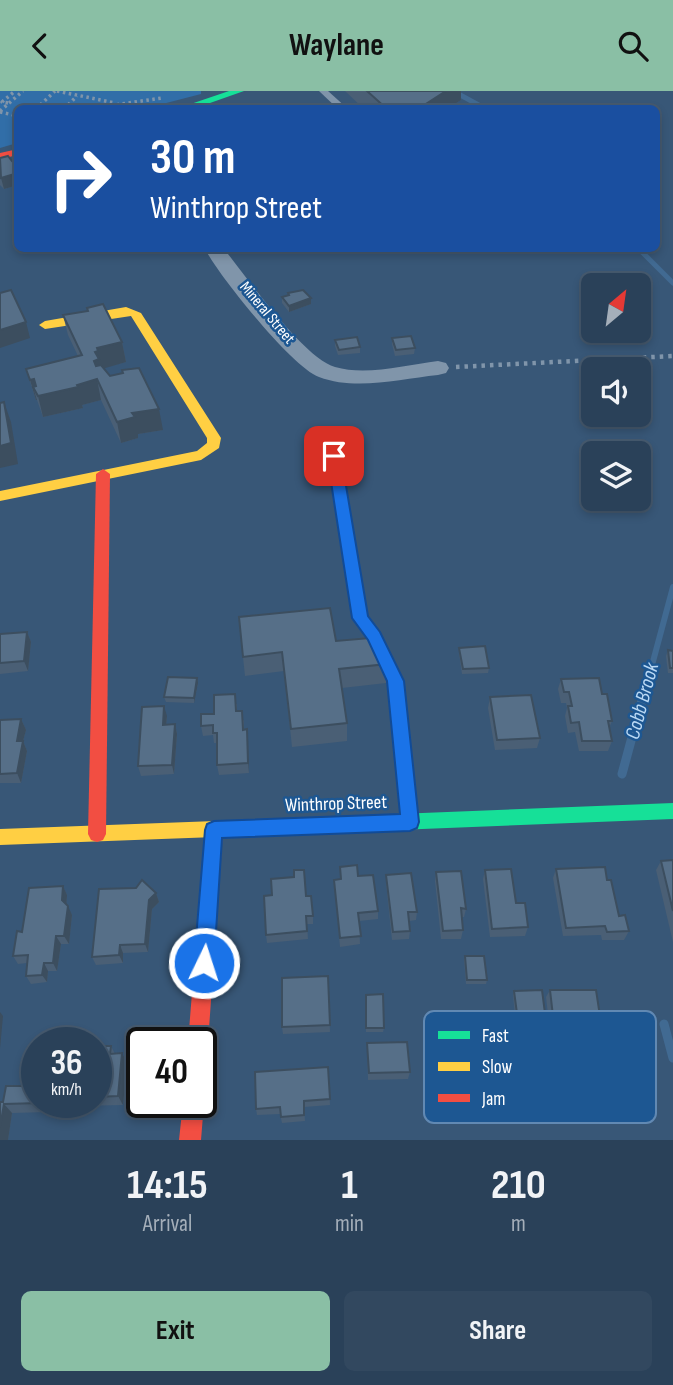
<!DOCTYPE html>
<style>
:root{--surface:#2a4159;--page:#32485f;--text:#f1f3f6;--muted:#a5afba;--line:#465a6f;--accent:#8abfa5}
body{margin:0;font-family:"Sofia Sans Condensed",sans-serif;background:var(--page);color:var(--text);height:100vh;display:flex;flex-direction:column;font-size:26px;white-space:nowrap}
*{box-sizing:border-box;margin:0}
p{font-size:23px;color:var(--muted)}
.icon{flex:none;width:38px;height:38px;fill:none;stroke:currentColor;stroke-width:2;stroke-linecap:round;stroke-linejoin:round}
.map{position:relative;height:1049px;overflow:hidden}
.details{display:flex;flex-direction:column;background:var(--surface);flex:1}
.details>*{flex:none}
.hud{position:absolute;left:14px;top:14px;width:646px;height:147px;border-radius:10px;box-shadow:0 4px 10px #0003,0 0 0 2px var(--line);background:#1a4fa0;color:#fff;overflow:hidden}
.needle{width:46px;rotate:29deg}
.buttons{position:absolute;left:581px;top:182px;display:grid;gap:14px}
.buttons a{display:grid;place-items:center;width:70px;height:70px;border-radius:10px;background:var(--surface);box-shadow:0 4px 10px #0003,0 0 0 2px var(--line);font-size:35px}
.speed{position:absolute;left:21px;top:936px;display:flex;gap:14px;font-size:35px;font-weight:700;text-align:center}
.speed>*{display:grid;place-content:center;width:91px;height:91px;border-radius:50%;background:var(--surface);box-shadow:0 4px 10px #0003,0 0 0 2px var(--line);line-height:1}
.speed small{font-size:18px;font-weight:400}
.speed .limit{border:4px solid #111;border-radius:10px;background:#fff;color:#111}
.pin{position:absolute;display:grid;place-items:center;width:60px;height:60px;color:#fff;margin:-30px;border-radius:14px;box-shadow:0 4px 10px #0006}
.me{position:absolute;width:77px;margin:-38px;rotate:4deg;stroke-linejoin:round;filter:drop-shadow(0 0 5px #0008)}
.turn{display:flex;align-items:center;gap:24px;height:147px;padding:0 21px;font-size:32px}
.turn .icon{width:91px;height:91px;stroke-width:2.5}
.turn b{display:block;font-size:49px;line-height:60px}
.eta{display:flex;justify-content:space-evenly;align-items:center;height:119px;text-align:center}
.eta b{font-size:42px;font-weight:700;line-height:49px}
.primary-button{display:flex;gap:14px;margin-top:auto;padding:14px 21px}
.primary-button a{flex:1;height:80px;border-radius:10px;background:var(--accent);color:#111;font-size:28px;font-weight:700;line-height:80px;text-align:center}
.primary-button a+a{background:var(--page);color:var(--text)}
header{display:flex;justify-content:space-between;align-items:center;height:91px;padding:0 21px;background:var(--accent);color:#111;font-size:32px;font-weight:700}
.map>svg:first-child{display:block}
</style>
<header><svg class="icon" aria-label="back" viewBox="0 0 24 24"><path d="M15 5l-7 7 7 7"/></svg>Waylane<svg class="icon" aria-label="search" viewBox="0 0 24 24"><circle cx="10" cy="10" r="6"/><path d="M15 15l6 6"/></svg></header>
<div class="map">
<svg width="673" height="1049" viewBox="0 0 673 1049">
<rect width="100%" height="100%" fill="#385777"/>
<!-- green -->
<polygon fill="#316ea8" points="0,0 201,0 201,3 147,17 18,18 17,52 0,57"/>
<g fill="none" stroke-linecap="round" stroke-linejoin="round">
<!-- stream-far2 -->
<g stroke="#416a92" stroke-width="5">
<polyline points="453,0 486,18"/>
<polyline points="639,158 673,192"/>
</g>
<!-- stream-far1 -->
<polyline stroke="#416a92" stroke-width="6" points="644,604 673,496"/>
<!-- stream -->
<g stroke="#416a92" stroke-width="9">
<polyline points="622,683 644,602"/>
<polyline points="664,933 673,967"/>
</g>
<!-- path-far1 -->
<g stroke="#8095aa" stroke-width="3.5" stroke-dasharray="2.5 3.5" stroke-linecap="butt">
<polyline points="57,0 115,12"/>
<polyline points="8,12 2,11 15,0"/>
<polyline points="36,18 55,0"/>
<polyline points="64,18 77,5"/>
<polyline points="87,18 162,7"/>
<polyline points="0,20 23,0"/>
<polyline points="0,21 18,25"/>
</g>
<!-- path -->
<polyline stroke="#8095aa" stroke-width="4.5" stroke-dasharray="3.5 5" stroke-linecap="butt" points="456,276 673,265"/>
<!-- lane -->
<g fill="#8095aa" fill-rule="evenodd">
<polygon points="319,0 328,0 348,18 338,18"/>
<polygon points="334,361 340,365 367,525 379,541 403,590 418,726 416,731 410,733 404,731 402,726 389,590 369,549 353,527 328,365"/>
</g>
<!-- street -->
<path fill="#8095aa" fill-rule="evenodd" d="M205,158H224C245,184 304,268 335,276C366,285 406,274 438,270L446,272L449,277L446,282L438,284C400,288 356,300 319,286C292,276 219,185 205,158Z"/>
<!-- fast -->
<g fill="#16e098" fill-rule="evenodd">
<polygon points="229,0 244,0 193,18 176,18"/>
<polygon points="673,712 673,728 322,742 316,740 313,734 316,728 322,726"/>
</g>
<!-- slow -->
<g fill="#ffcf43" fill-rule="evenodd">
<polygon points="126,216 141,222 221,347 219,357 201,369 0,410 0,400 197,360 207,352 207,347 131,225 45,238 39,234 45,230"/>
<polygon points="322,726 328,728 331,734 328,740 322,742 0,754 0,738"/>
</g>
<!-- jam -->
<g fill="#f24e42" fill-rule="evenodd">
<polygon points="18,58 18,64 0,68 0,62"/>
<polygon points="103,378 110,383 106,743 103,749 97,751 91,749 88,743 96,383"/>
<polygon points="214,731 220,733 223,739 208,952 205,959 201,961 201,952 188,952 205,739 208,733"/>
<polygon points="201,1006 204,1012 201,1049 179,1049 183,1012 201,1012"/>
</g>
</g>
<!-- wall -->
<g fill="#4a5f75">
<polygon points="345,0 461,0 461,9 447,18 364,18"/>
<polygon points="0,67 12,70 18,75 18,94 4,98 0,94"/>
<polygon points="288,202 311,207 311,213 289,221 282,212 282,206 288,204"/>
<polygon points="63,224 122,251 126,271 103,277 110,285 122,282 122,279 163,339 138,343 138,347 121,352 101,309 82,314 83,317 43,326 37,309 36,309 26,278 78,265 68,244"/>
<polygon points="392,247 415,257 414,263 395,265 392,253"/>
<polygon points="335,249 360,256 360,262 338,264 335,255"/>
<polygon points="27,541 31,551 28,580 0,583 0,543"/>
<polygon points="336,550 387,573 386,592 342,597 347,632 347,650 292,656 284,580 245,585 243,566"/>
<polygon points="459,557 489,577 488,582 462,583 459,562"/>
<polygon points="668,559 673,560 673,582 668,582 666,565"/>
<polygon points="197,587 198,592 194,612 166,611 164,606"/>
<polygon points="561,588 602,603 612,630 609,637 612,650 608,660 579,660 575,641 568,642 565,625 567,617 566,612 561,612 558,598"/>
<polygon points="490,606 540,647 537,657 495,659 488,617"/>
<polygon points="237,613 237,620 244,630 244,638 248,648 249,682 219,684 217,674 217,652 214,652 213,644 203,645 201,635 214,623"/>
<polygon points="167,625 166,634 175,633 177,643 174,683 141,685 138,675"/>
<polygon points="21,628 26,639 23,650 27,660 21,692 0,692 0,629"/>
<polygon points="673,769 673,851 656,779 661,770"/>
<polygon points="340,776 358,785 378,820 378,828 359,830 360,853 340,856 334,789 340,788"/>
<polygon points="556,778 607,789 619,825 629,840 624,849 602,849 601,844 563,845 553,787"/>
<polygon points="485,779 516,812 528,836 525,845 490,846 483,788"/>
<polygon points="436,781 466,818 464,826 462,826 463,839 461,848 441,848 435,790"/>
<polygon points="386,784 417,821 416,829 409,830 410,840 409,848 392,849 386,792"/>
<polygon points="63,795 67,804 66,814 72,824 69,853 61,853 57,880 48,880 47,891 31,893 26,885 27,872 18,873 13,865 22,841"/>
<polygon points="156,802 159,811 152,818 148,861 123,862 123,872 96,874 92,866"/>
<polygon points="306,805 313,825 313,833 307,833 308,848 267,852 266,844"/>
<polygon points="465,865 487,889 486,893 466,893 464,869"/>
<polygon points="328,885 330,941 283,943 282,936"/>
<polygon points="550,899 604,951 599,958 552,958 546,906"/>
<polygon points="514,900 546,930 544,933 516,934 513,904"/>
<polygon points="366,904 384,937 383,941 366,941"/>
<polygon points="367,952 410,981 408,988 368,989"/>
<polygon points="96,955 111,955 115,963 127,972 123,1014 79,1015 77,1012 96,1012"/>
<polygon points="328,976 330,1014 304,1016 305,1030 282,1032 280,1023 257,1024 256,1018"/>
<polygon points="3,1011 37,1012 49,1012 48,1021 12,1022 8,1049"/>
</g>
<!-- shaded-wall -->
<g fill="#3c4e5f">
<polygon points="446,0 461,0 461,9 447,18 418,18"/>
<polygon points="18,82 18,94 4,98 1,87"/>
<polygon points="311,207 311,213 289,221 289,215"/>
<polygon points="26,231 30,247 0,257 0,239"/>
<polygon points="122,251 126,271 102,278 103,289 94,270 95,261 97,257"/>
<polygon points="34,288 77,294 97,288 101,309 82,314 83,317 43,326 38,305 33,296 37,309 36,309 30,289"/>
<polygon points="4,311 11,331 18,373 0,377 0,355"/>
<polygon points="159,318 163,339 138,343 138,347 121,352 117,331 132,322"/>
<polygon points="27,541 31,551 28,580 24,570"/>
<polygon points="197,587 198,592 194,612 194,607"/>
<polygon points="164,615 167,625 165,644 163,634"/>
<polygon points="21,628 26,639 23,650 27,660 21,692 17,682 17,650"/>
<polygon points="175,633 177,643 174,683 172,674"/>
<polygon points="247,638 248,648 249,682 248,672"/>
<polygon points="63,795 67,804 66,818 62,809"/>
<polygon points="156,802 159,811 152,818 148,861 145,853 149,809"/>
<polygon points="68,815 72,824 69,853 64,845"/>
<polygon points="56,845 61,853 57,880 53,872"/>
<polygon points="120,854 123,862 123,872 119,864"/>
<polygon points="44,872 48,880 47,891 42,884"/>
<polygon points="0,921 3,925 0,958"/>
<polygon points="122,962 127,972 123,1014 118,1005"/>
<polygon points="41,1012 49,1012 48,1021"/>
<polygon points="4,1013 12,1022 8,1049 0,1049 0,1036"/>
</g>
<!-- building -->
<g fill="#566f88" stroke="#3c4e5f" stroke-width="2">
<polygon points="367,0 446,0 418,18 387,18"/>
<polygon points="229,14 234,14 237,18 217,18"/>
<polygon points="8,65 12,70 15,69 18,75 18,82 1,87 0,67"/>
<polygon points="11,199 26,231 0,239 0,202"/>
<polygon points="303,199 311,207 289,215 282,206 289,204 288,202"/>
<polygon points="103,213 122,251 97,257 98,260 95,261 99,268 94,270 96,275 101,274 110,285 123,282 122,279 139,277 159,318 132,322 135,326 117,331 97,288 77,294 78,296 38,305 33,296 36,295 34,288 30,289 26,278 82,264 63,224 88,220 87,217"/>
<polygon points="411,245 415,257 396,259 392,247"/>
<polygon points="357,246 360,256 339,259 335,249"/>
<polygon points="4,311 11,352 0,355 0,312"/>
<polygon points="330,517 336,550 382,546 387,573 339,578 347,632 291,638 282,561 243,566 239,526"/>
<polygon points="27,541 24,570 0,572 0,543"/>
<polygon points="485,555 489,577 463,578 459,557"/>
<polygon points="668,559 673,560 673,577 670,577"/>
<polygon points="168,586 197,587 194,607 164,606"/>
<polygon points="599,587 602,603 607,603 612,630 608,630 612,650 582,650 579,631 571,632 568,615 572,615 569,601 564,601 561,588"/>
<polygon points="235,603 236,620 242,620 243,639 247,638 248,672 217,674 217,642 213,642 213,634 201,635 201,623 214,623 214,604"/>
<polygon points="531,604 540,647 497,649 490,606"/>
<polygon points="164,615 163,634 175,633 172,674 138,675 142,616"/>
<polygon points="21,628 17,650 23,650 17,682 0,683 0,629"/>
<polygon points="673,769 673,820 661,770"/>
<polygon points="357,774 358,785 373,784 378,820 358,822 361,845 340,847 334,789 341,788 340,776"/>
<polygon points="605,776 607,789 611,789 619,825 625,824 629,840 607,841 605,835 566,837 556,778"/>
<polygon points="511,778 516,812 525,812 528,836 492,838 485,779"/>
<polygon points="294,779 304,779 306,805 311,805 313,825 306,825 307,840 266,844 264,805 272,804 271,788 294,786"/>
<polygon points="461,780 466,818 461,817 463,839 443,840 436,781"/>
<polygon points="411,782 417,821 408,821 410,840 393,841 386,784"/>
<polygon points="142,789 156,802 149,809 145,853 120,854 119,864 92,866 99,798 136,797"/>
<polygon points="63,795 62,809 68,815 64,845 56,845 53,872 44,872 42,884 26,885 28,864 13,865 17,840 22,841 29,797"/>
<polygon points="465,865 484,865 487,889 467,889"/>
<polygon points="328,885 330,934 282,936 282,887"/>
<polygon points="542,899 546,930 518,930 514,900"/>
<polygon points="550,899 596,899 604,951 556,951"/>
<polygon points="383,903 384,937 366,937 366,904"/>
<polygon points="407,951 410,981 369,982 367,952"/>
<polygon points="96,955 111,955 110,963 122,962 118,1005 96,1006"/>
<polygon points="328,976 330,1008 304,1010 304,1024 281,1026 280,1016 256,1018 255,981"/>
<polygon points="6,995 37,995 37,1012 41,1012 4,1013 0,1036 0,1011 3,1011"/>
</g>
<!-- route -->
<polygon fill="#1a73e8" stroke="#114b97" stroke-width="2" points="334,360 341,365 368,525 380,541 404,590 419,731 417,737 410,740 222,747 214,872 211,879 204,882 197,879 194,872 205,739 207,733 214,730 400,723 387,590 368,549 352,527 327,365"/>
<g text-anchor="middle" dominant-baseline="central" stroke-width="5" stroke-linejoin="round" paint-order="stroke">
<!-- far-street labels -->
<g font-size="16" fill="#fff" stroke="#1d5792">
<text transform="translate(267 222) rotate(50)">Mineral Street</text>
</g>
<!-- street labels -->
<g font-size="19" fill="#fff" stroke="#1d5792">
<text transform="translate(336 713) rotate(-2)">Winthrop Street</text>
</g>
<!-- water labels -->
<g font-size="21" font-style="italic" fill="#bad9f5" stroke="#1d5792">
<text transform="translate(642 610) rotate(-75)">Cobb Brook</text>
</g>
</g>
<!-- legend -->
<rect x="424" y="920" width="232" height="112" rx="10" fill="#1d5792" stroke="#6189b3" stroke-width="2"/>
<rect x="438" y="940" width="32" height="8" fill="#16e098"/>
<rect x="438" y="971" width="32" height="9" fill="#ffcf43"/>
<rect x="438" y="1003" width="32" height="8" fill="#f24e42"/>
<g font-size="19" fill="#fff">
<text x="482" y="951">Fast</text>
<text x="482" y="982">Slow</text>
<text x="482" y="1014">Jam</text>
</g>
</svg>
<div class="buttons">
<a><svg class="needle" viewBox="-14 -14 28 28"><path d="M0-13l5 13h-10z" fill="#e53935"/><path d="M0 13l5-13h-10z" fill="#a5afba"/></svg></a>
<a><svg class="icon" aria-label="sound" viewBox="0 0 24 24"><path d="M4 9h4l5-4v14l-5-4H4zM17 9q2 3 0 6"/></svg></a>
<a><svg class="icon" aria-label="layers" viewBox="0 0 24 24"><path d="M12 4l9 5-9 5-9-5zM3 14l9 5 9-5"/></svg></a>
</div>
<div class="speed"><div>36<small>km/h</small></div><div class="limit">40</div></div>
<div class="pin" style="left:334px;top:365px;background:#d93025"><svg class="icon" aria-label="arrive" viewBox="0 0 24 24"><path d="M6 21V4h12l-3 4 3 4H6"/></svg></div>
<svg class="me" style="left:204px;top:872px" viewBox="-20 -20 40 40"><circle r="17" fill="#1a73e8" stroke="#fff" stroke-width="3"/><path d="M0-11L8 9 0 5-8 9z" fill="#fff"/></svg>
<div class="hud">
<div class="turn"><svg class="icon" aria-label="right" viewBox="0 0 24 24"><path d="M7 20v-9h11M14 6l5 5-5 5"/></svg><div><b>30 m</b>Winthrop Street</div></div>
</div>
</div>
<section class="details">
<div class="eta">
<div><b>14:15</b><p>Arrival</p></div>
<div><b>1</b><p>min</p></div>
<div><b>210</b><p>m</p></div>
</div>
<div class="primary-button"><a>Exit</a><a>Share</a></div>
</section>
